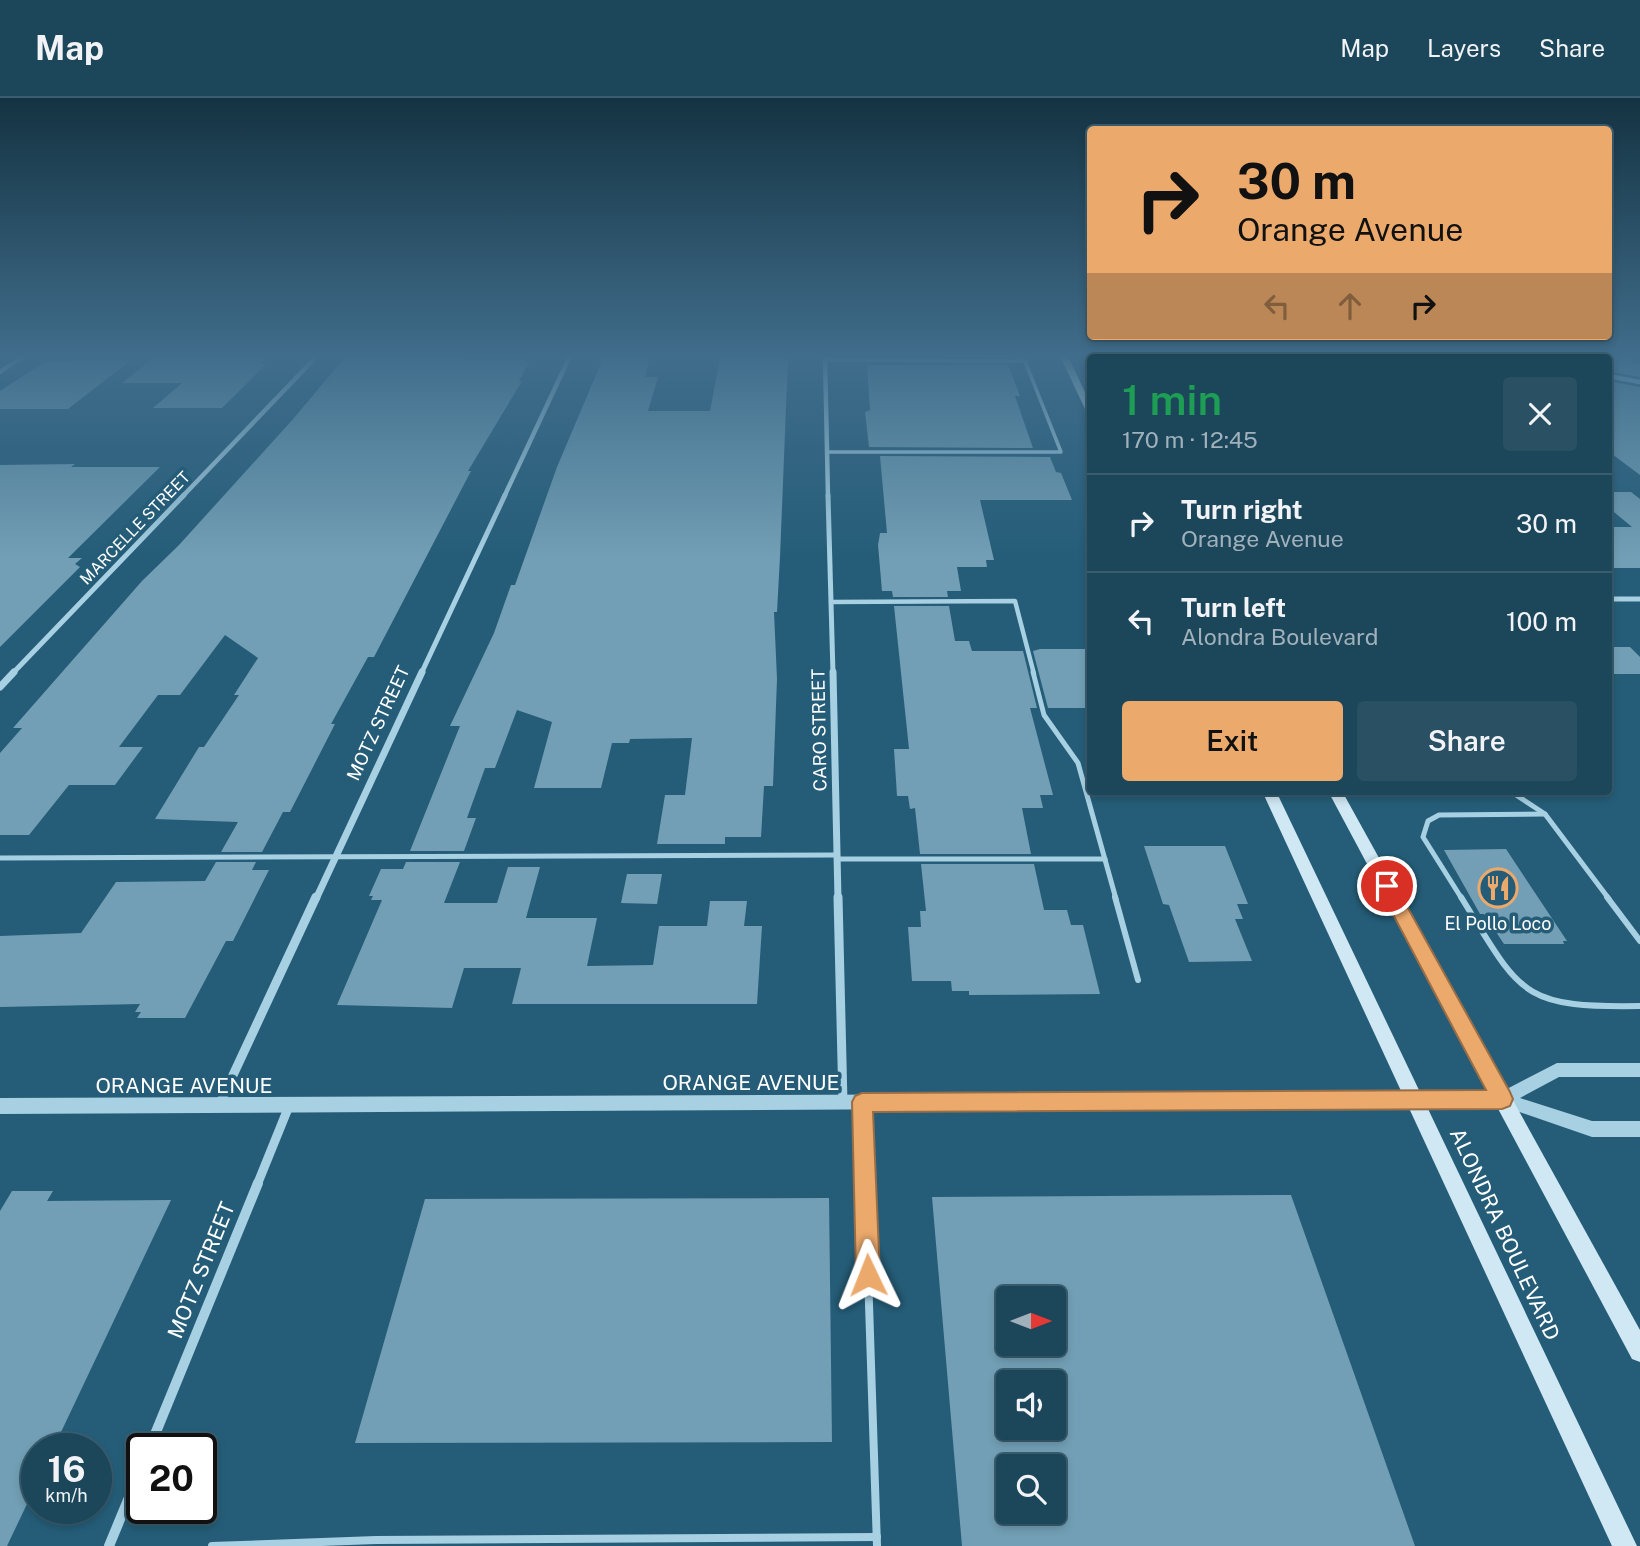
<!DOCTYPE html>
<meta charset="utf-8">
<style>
:root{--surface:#1c465a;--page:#295063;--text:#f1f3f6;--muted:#a0b1bb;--line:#3a5e70;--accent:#eca96c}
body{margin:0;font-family:"Public Sans",sans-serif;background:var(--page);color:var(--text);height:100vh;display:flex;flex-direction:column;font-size:26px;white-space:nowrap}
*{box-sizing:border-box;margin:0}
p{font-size:23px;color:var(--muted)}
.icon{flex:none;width:38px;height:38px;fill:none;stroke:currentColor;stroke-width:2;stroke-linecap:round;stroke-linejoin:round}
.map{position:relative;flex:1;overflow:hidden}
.side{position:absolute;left:1087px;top:256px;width:525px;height:441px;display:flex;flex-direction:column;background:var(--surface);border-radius:7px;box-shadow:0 4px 10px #0003,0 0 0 2px var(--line)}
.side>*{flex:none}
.hud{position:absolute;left:1087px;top:28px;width:525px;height:214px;border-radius:7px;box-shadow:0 4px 10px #0003,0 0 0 2px var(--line);background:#eca96c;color:#111;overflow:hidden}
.needle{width:46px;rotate:90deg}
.fabs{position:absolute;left:996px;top:1188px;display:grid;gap:14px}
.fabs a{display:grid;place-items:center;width:70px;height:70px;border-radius:7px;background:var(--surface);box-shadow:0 4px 10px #0003,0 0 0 2px var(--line);font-size:35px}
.speed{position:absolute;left:21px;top:1335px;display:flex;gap:14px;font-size:35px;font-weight:700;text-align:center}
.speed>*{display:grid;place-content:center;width:91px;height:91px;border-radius:50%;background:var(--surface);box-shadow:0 4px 10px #0003,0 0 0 2px var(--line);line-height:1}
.speed small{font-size:18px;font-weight:400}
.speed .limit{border:4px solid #111;border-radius:10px;background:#fff;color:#111}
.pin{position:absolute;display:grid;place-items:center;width:60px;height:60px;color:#fff;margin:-30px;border:4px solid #fff;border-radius:50%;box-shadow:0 2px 7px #0007}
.me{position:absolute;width:77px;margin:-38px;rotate:358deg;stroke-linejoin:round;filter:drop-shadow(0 0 5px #0008)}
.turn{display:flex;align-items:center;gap:24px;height:147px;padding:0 35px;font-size:32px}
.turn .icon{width:91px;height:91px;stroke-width:2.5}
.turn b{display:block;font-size:49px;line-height:60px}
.lanes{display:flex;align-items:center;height:66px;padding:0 35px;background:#0003;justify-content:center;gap:35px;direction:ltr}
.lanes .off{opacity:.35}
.round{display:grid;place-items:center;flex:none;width:74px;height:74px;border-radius:7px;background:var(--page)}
.headline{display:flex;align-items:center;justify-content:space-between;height:119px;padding:0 35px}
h1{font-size:42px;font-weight:600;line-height:52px;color:#1e9e55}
.cta{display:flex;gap:14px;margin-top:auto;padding:14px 35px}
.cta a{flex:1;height:80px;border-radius:7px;background:var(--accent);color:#111;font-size:28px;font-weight:600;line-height:80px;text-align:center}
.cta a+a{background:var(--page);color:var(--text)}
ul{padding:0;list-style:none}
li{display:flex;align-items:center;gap:21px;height:98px;padding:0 35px;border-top:2px solid var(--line)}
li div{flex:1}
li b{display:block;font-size:26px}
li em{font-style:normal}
header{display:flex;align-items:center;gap:42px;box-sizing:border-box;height:98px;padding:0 35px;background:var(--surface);border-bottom:2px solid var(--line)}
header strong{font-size:33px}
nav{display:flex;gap:38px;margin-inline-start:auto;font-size:24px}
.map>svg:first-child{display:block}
</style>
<header>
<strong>Map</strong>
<nav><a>Map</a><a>Layers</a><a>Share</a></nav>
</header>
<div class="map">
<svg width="1640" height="1448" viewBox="0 0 1640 1448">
<rect width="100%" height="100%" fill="#255d78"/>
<!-- building -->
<g fill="#729fb5" fill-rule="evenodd">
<polygon points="156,258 268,258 260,266 266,266 222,310 153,310 182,285 122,285"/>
<polygon points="346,258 461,258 459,261 528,261 526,264 529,264 519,283 522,283 468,373 471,373 374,559 368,559 331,626 335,626 290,714 283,714 262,754 221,754 238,724 155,721 199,649 204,649 239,597 234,597 258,560 225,537 180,597 158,597 119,649 143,649 115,687 69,687 29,737 0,737 0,655 22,630 13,630 142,483 179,447 294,320"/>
<polygon points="604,258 650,258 645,279 658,279 648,313 710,313 720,260 788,260 780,459 777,514 774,514 777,581 773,688 764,688 761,739 725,739 725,746 657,746 665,697 685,697 692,640 630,641 629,645 612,645 601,690 534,690 552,624 517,612 495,670 485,670 467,720 476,720 464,753 410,753 460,628 450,628 494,535 511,487 515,487 557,369"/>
<polygon points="1608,258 1631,258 1632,265 1640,266 1640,279 1608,273"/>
<polygon points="131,262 68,311 0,311 0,293 46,263"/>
<polygon points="867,267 1008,267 1020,298 1015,298 1033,350 869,349 865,314 870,312"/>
<polygon points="1608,283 1640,289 1640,377 1608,353"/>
<polygon points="880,358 1050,359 1056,374 1061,375 1072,402 980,402 994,462 986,462 987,469 957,469 961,493 947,493 948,499 893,499 892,493 882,493 878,447 880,435 887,435"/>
<polygon points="75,366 71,369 160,369 68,460 82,460 75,466 80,469 0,549 0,367"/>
<polygon points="1608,394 1631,394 1640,401 1640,470 1608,470 1608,429 1632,429 1608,409"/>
<polygon points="894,508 949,508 955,543 969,543 972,553 1023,553 1037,610 1030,610 1053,697 1040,697 1043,710 1022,710 1031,756 920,756 915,710 910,711 908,698 897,698 894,651 909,651"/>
<polygon points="1608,549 1630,549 1640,559 1640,576 1608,576"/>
<polygon points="1040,551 1090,551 1090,610 1048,610 1033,553"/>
<polygon points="1144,748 1225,748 1248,806 1237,806 1243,821 1235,821 1252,863 1189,864 1169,807 1163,806"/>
<polygon points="1506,751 1567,843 1563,843 1564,846 1504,846 1484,816 1480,816 1444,752"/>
<polygon points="216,764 256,764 252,772 269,772 233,843 226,843 185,920 137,920 141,914 135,914 140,906 0,909 0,838 81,835 116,784 205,783"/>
<polygon points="406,764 460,764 444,805 497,805 508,769 540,769 526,820 597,820 587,868 653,867 659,828 707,828 710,803 747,803 744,828 762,828 757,906 512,906 521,870 464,870 452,910 337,907 382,802 371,802 373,798 369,798 381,771 403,771"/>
<polygon points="921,766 1034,766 1044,812 1067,812 1071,827 1083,827 1100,896 969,897 969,893 952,893 951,883 912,883 908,829 921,829 920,813 926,813"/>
<polygon points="627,776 662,776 657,806 621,805"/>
<polygon points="12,1093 53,1093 47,1103 171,1102 53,1351 37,1351 37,1385 7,1448 0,1448 0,1113"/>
<path d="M1291,1097L1415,1448H962L932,1099ZM1008,1200H1054V1246H1008ZM1008,1284H1054V1330H1008ZM1008,1368H1054V1414H1008Z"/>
<polygon points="829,1100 832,1344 355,1345 425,1101"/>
</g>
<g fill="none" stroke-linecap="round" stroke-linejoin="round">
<!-- service-far4 -->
<g stroke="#a7d0e3" stroke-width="3.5">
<polyline points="826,262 1025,263"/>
<polyline points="828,354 1061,354 1023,258"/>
</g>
<!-- service-far3 -->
<polyline stroke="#a7d0e3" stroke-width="4.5" points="831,504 1015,503 1034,576"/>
<!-- service-far2 -->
<g stroke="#a7d0e3" stroke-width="5">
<polyline points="1033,574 1044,617 1078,665 1116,801"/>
<polyline points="1510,693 1545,716 1609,801"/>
<polyline points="0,760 837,757"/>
<polyline points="838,761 1105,761"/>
<polyline points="1462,801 1423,739 1428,723 1439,717 1545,716"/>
</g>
<!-- service-far1 -->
<g stroke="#a7d0e3" stroke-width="6">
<polyline points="1115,799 1138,882"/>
<path d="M1461,799C1521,896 1520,910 1640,908"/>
<polyline points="1607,799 1640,843"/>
<polyline points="862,1005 865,1087"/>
</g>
<!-- service -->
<g stroke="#a7d0e3" stroke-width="8">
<polyline points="865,1085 877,1448"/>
<polyline points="212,1448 376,1442 877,1439"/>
</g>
<!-- minor-far4 -->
<g stroke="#a7d0e3" stroke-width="4.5">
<polyline points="825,258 828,399"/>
<polyline points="1492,258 1500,259"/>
<polyline points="0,274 24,258"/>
<polyline points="1608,278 1640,284"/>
<polyline points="182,399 317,258"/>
<polyline points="504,399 570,258"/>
</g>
<!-- minor-far3 -->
<g stroke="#a7d0e3" stroke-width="5">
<polyline points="828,397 833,576"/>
<polyline points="1608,501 1640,501"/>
<polyline points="12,576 184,397"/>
<polyline points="421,576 505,397"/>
</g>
<!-- minor-far2 -->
<g stroke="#a7d0e3" stroke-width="7">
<polyline points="833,574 838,801"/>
<polyline points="0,589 14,574"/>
<polyline points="316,801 422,574"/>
</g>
<!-- minor-far1 -->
<g stroke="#a7d0e3" stroke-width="9">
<polyline points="838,799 843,1005"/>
<polyline points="220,1005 316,799"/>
<polyline points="257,1087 289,1008"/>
</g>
<!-- minor -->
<g stroke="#a7d0e3" stroke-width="10">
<polyline points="149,1351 258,1085"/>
<polyline points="109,1448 142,1368"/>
</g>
<!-- tertiary -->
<polygon fill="#a7d0e3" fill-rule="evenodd" points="1557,965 1640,965 1640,979 1559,979 1520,1000 1592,1023 1640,1023 1640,1039 1592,1039 1502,1008 0,1016 0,1000 1501,994"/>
<!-- secondary -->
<g fill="#d0e8f3" fill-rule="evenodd">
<polygon points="1060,258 1068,258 1090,305 1090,315 1086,313"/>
<polygon points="1095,258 1103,258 1104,259 1096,259"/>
<polygon points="1262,693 1276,693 1637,1448 1612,1448"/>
<polygon points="1328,693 1342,693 1640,1232 1640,1264 1632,1261"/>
</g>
</g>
<!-- sky -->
<linearGradient id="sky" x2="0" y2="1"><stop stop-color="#143342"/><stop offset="0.56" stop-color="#406d8b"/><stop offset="1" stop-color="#406d8b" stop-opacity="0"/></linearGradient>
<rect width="1640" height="460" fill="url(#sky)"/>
<!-- route -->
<polygon fill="#eca96c" stroke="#996e46" stroke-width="2" points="1387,781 1393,783 1510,994 1513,1001 1510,1008 1502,1011 873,1014 880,1177 876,1185 868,1188 860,1185 856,1177 852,1004 855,998 862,995 1486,992 1378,788"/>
<!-- icons -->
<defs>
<g id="restaurant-ring" transform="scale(2.0125)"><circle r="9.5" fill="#255d78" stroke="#eca96c" stroke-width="1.5"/><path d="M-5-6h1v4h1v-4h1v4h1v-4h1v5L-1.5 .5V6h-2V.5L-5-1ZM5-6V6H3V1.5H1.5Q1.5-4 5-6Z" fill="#eca96c"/></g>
</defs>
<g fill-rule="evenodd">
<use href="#restaurant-ring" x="1498" y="790"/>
</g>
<g text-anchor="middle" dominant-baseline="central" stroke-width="7" stroke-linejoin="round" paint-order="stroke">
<!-- far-street labels -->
<g font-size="16" fill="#fff" stroke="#255d78">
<text transform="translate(135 430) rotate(-46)">MARCELLE STREET</text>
</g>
<!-- street labels -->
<g font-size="18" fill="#fff" stroke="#255d78">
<text transform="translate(378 625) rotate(-65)">MOTZ STREET</text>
<text transform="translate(819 632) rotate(-91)">CARO STREET</text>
</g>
<!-- poi labels -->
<g font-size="18" fill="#fff" stroke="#255d78">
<text x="1498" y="825">El Pollo Loco</text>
</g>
<!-- near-street labels -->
<g font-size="21" fill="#fff" stroke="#255d78">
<text x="751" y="984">ORANGE AVENUE</text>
<text x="184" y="987">ORANGE AVENUE</text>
<text transform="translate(1505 1136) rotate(65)">ALONDRA BOULEVARD</text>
<text transform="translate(201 1172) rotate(-68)">MOTZ STREET</text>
</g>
</g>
</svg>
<div class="fabs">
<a><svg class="needle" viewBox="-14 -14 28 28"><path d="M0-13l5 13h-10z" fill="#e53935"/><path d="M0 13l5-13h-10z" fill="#a0b1bb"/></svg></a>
<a><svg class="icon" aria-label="sound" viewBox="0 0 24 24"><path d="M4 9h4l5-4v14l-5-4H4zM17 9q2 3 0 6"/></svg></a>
<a><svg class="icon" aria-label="search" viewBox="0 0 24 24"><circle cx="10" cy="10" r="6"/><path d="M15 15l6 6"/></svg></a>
</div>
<div class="speed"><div>16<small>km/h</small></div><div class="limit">20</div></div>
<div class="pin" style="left:1387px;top:788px;background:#d93025"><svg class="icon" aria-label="arrive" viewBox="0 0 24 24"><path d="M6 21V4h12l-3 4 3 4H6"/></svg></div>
<svg class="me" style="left:868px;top:1177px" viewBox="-20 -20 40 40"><path d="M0-17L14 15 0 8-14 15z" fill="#eca96c" stroke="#fff" stroke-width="4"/></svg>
<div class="hud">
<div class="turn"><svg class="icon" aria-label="right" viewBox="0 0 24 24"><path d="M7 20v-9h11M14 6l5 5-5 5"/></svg><div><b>30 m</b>Orange Avenue</div></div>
<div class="lanes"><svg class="icon off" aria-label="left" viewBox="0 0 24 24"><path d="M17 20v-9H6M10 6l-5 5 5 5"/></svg><svg class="icon off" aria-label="ahead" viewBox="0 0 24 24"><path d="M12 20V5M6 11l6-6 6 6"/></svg><svg class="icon" aria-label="right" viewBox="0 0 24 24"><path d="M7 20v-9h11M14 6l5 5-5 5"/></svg></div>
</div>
<section class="side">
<div class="headline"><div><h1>1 min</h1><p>170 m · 12:45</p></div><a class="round"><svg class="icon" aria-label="close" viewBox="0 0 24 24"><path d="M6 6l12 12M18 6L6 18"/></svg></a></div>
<ul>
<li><svg class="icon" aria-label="right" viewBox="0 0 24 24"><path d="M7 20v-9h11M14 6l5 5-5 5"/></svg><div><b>Turn right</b><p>Orange Avenue</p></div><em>30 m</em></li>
<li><svg class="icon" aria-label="left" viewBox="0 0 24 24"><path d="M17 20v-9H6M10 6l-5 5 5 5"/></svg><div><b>Turn left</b><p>Alondra Boulevard</p></div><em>100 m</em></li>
</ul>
<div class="cta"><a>Exit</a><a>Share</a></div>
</section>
</div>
